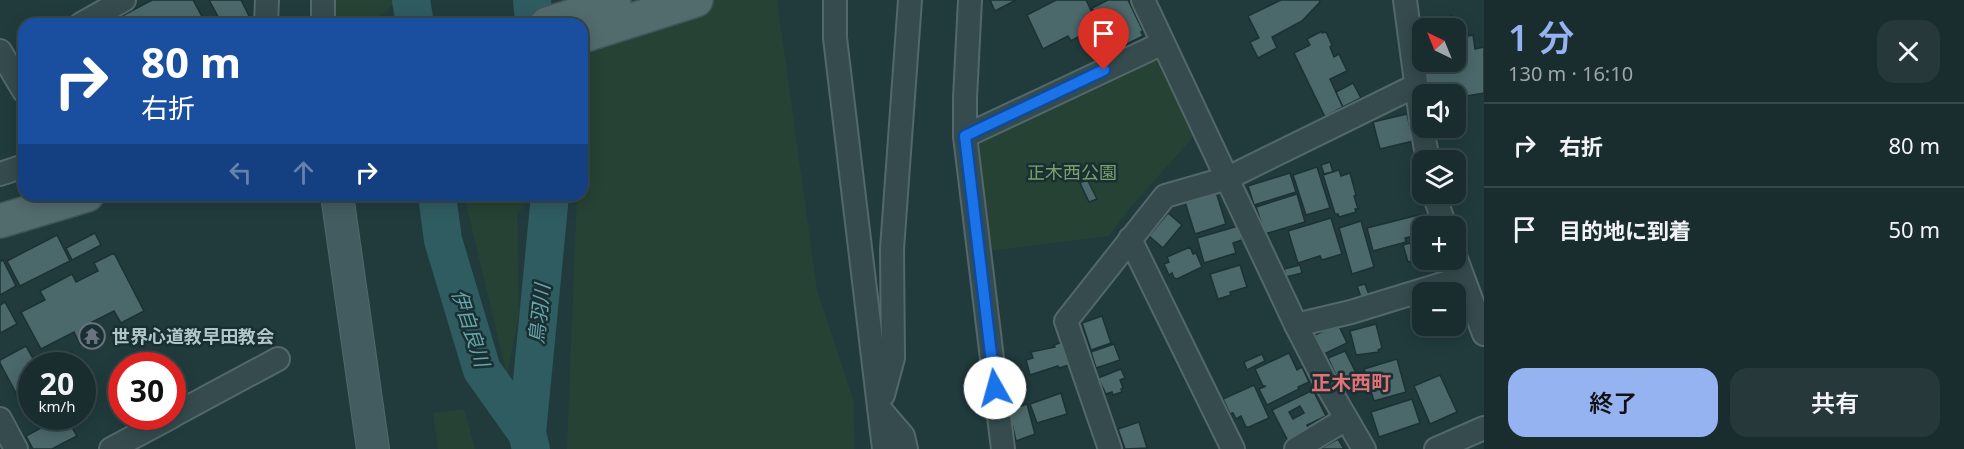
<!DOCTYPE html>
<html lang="ja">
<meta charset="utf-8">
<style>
:root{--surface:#192c2e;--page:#26383a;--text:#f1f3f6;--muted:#9fa7aa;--line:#37484a;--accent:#95b2f1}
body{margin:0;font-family:"Noto Sans","Noto Sans JP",sans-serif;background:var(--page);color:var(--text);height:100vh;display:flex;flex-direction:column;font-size:22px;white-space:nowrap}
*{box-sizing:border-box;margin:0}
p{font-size:20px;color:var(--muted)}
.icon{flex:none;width:33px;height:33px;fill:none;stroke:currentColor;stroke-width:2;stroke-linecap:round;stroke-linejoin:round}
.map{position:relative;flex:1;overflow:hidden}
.sheet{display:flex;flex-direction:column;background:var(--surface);width:480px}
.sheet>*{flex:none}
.top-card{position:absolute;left:18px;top:18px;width:570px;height:183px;border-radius:18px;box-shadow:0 3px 15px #0003,0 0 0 2px var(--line);background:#1a4fa0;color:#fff;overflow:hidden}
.needle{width:39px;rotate:317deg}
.fabs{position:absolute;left:1412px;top:18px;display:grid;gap:12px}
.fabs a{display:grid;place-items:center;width:54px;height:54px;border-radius:12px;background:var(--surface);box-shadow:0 3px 15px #0003,0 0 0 2px var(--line);font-size:30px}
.speed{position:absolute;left:18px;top:352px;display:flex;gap:12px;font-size:30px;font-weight:700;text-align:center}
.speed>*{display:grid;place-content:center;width:78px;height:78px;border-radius:50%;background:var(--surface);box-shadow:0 3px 15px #0003,0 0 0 2px var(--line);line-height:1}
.speed small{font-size:15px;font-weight:400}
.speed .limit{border:9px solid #d22;background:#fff;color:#111}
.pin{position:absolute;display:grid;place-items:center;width:51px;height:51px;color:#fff;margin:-62px -26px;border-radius:50% 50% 50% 0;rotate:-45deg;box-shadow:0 0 6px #0007}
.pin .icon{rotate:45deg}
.me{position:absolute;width:66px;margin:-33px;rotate:353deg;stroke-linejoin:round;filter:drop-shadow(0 0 4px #0008)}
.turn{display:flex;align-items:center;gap:21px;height:126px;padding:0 24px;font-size:27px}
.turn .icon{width:78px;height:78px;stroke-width:2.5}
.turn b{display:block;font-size:42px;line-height:51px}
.lanes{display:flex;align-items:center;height:57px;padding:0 24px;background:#0003;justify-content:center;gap:30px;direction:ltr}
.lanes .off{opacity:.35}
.round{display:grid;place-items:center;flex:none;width:63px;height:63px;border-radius:18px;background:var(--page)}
.head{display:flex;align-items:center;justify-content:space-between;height:102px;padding:0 24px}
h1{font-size:36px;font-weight:600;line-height:45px;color:var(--accent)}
.cta{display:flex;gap:12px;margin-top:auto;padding:12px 24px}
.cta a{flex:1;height:69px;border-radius:18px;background:var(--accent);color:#111;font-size:24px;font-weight:600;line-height:69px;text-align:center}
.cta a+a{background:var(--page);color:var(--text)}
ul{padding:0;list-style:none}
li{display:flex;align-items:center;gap:18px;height:84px;padding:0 24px;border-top:2px solid var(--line)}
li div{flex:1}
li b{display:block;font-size:22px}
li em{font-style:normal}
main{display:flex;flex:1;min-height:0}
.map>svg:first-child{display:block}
</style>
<main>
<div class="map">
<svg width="1484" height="449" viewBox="0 0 1484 449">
<rect width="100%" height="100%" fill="#213b3d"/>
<!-- green -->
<g fill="#264235">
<polygon points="325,0 399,0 370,24 327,24"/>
<polygon points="584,0 777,0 817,290 853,399 855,449 567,449 577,195 582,195"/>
<polygon points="1149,60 1160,63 1193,137 1130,208 1109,236 987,251 976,143"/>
<polygon points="464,195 532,195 517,215 519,313 507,376"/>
<polygon points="464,409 475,449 438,449 433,413"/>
</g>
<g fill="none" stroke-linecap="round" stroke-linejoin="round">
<!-- river -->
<g stroke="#2f5c61" stroke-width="38">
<polyline points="411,0 415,24"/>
<polyline points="532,0 534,24"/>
<polyline points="437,195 443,240 482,370 527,433 531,449"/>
<polyline points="527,433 550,195"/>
</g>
</g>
<!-- building -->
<g fill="#4b686b" stroke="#1c3134" stroke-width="1.5" fill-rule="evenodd">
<polygon points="152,0 193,0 206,24 124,24 120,17"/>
<polygon points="209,0 241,0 249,16 234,24 222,24"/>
<polygon points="990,0 1016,0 995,11"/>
<polygon points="1056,0 1086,0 1098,25 1071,41 1068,36 1043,49 1027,15"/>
<polygon points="1108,0 1128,0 1143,31 1141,32 1143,36 1117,49 1115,45 1111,47 1092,8"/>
<polygon points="1281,0 1319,0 1320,2 1302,21 1272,37 1277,48 1258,58 1250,42 1259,38 1248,16"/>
<polygon points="1451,15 1459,23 1465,22 1468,36 1473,35 1475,49 1484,47 1484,93 1455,98 1455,94 1430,94 1424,62 1455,62 1455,28 1444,28 1442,26"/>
<polygon points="1322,31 1322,33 1326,32 1332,45 1330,47 1334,57 1339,54 1347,71 1330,79 1343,107 1325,117 1294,53 1310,45 1307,39"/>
<polygon points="1353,83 1361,98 1343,107 1336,92"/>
<polygon points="1407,114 1413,141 1380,149 1373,122"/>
<polygon points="1330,162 1333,172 1324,174 1321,165"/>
<polygon points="1317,167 1330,208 1306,215 1293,175"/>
<polygon points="1339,170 1341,176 1350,173 1356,195 1354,196 1358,209 1355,209 1356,212 1339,217 1338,214 1335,214 1323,175"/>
<polygon points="1290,173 1296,192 1254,205 1248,186"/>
<polygon points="1087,179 1097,199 1089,202 1080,183"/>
<polygon points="1216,192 1226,224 1195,234 1185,202"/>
<polygon points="1297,194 1305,222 1265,234 1256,207"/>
<polygon points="1168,213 1182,225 1163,248 1149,236"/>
<polygon points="1422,214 1425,226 1422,226 1422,234 1405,238 1406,242 1373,251 1367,228"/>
<polygon points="1331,218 1342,254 1322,260 1320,256 1298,263 1288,231"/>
<polygon points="1361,221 1374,267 1352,274 1339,228"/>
<polygon points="1238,226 1242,240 1233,243 1236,253 1204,263 1197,238"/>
<polygon points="95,233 101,245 72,260 66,248"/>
<polygon points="57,235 70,261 20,286 7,261"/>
<polygon points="1421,240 1422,258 1408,262 1403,245"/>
<polygon points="1190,247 1193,254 1196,253 1202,267 1177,279 1174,278 1172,273 1169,275 1164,264 1169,262 1167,257"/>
<polygon points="114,253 144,311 121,323 114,311 92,322 99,335 80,345 74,332 41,349 21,312 45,300 40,291 72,274 76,282 98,271 94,263"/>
<polygon points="3,260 16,286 0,295 0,262"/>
<polygon points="1240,265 1247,287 1230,292 1231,295 1218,299 1210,274"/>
<polygon points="1300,265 1302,273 1286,277 1284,269"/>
<polygon points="1365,284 1370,297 1362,300 1357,286"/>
<polygon points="5,302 17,324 0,333 0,305"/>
<polygon points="1102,316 1111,343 1091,350 1082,323"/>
<polygon points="1338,324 1347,343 1324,354 1315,335"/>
<polygon points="1376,324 1382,348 1378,350 1379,352 1356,355 1350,331"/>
<polygon points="1062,342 1069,365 1059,368 1058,366 1030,375 1026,360 1033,358 1031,352 1055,347 1054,345"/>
<polygon points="1114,344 1120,360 1096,368 1091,352"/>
<polygon points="26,346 37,366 32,366 32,417 43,417 32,423 0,363 0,360"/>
<polygon points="1345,351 1358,377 1341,386 1328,358"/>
<polygon points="72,352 79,366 54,366 52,362"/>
<polygon points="1289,353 1297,370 1302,367 1309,382 1298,387 1299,389 1267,405 1259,389 1266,386 1263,386 1255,369"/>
<polygon points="1262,354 1265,361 1247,370 1244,362"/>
<polygon points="1397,359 1406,392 1374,401 1364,369"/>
<polygon points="1121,369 1125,378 1120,380 1123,388 1121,389 1122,392 1113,395 1112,392 1106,394 1098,378"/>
<polygon points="1440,375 1457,412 1430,424 1414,386"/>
<polygon points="1254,385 1269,418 1249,427 1246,427 1241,416 1236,419 1233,413 1230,414 1223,399"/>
<polygon points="92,388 97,399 82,406 82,393"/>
<path d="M1313,390L1326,416L1307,425L1309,429L1288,441L1272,410ZM1300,406L1304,413L1293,419L1289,412Z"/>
<polygon points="1061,393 1067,414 1037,423 1030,404"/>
<polygon points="1412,399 1420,423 1379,437 1371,412"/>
<polygon points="1027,404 1035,434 1016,441 1009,410"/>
<polygon points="61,417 66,417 77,436 52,449 33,449 26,436"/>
<polygon points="1139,422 1147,448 1125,449 1118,429"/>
<polygon points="1338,439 1344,449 1320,449"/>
</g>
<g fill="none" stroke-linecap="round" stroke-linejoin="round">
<!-- street casing -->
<g stroke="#53686b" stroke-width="26">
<g id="street">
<polyline points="835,0 835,38 884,449"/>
<polyline points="970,0 965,98 965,136 1003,449"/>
<polyline points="1143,0 1296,325 1329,389 1364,449"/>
<polyline points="1405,0 1422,127"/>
<polyline points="81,24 124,0"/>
<polyline points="266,24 267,0"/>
<polyline points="323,24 323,0"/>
<polyline points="0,51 24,91"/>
<polyline points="1422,128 1428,160"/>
<polyline points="965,136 1163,43"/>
<polyline points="0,174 24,166"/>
<polyline points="1434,194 1445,226"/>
<polyline points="1130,239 1233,449"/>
<polyline points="1455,256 1484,334"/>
<polyline points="1296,325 1351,312 1462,278"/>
<polyline points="883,395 893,358 892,249 910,0"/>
<polyline points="879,408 903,436 906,449"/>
<polyline points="172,416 278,359"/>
<polyline points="0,419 16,449"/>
<polyline points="111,449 171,417"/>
<polyline points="1110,449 1066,321 1165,196 1228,178 1415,86"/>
<polyline points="1296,449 1346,419"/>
<polyline points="1436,449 1484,428"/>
</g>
</g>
<!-- secondary casing -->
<g stroke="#53686b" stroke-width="34">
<polyline id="secondary" points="337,195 373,449"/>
</g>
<!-- primary casing -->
<g stroke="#415659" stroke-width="36">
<g id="primary">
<polyline points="547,24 614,3"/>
<polyline points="582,36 696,0"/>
<polyline points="0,221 87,195"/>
</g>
</g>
<!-- street -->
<use href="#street" stroke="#354b4d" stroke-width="22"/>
<!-- secondary -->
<use href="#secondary" stroke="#425c60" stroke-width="32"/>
<!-- primary -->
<use href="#primary" stroke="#526b6d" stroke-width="33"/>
</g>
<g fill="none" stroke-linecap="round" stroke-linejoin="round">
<!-- route casing -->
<g stroke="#114b97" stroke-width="15">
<polyline id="route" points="995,388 965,136 1104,70"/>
</g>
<!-- route -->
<use href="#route" stroke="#1a73e8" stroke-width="10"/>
</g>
<!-- icons -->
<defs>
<g id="temple-ring" transform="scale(1.35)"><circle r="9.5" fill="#1a2f32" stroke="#6b7280" stroke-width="1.5"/><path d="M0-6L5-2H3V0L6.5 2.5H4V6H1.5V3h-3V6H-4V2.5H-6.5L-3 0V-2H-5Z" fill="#6b7280"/></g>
</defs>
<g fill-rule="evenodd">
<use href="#temple-ring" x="92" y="336"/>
</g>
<g text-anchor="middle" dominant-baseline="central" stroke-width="5" stroke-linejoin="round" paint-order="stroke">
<!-- park labels -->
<g font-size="18" fill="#7aa06d" stroke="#1a2f32">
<text x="1072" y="172">正木西公園</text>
</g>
<!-- poi labels -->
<g font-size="18" font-weight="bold" fill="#b0c6c9" stroke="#1a2f32" text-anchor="start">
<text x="112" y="336">世界心道教早田教会</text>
</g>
<!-- water labels -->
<g font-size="20" font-style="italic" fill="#66a5ab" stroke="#1a2f32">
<text transform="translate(539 314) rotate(-84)">鳥羽川</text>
<text transform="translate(471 328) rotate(72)">伊自良川</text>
</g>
<!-- neighbourhood labels -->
<g font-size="20" font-weight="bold" fill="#e17077" stroke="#1a2f32">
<text x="1351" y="382">正木西町</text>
</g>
</g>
</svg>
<div class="fabs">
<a><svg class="needle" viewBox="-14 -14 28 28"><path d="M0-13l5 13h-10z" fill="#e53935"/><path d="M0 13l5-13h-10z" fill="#9fa7aa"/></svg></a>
<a><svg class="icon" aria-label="sound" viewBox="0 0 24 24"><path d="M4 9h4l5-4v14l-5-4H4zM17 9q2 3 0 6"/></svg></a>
<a><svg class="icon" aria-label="layers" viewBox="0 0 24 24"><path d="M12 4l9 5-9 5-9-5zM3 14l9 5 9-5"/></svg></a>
<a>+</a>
<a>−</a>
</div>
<div class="speed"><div>20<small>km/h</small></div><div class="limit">30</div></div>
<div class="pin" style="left:1104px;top:70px;background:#d93025"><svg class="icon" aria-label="arrive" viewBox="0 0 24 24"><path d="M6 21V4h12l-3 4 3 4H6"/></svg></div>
<svg class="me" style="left:995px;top:388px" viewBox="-20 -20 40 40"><circle r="19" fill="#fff"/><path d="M0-13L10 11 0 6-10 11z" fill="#1a73e8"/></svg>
<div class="top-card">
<div class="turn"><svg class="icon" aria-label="right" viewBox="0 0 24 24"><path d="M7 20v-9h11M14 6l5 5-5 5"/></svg><div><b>80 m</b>右折</div></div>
<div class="lanes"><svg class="icon off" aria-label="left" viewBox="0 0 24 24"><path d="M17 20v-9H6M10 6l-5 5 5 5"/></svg><svg class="icon off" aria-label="ahead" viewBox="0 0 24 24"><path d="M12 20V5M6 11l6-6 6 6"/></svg><svg class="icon" aria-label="right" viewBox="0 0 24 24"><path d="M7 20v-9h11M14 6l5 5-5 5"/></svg></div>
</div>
</div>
<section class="sheet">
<div class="head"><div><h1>1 分</h1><p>130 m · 16:10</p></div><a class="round"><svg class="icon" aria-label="close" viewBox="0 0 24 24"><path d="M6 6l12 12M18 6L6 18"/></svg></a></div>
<ul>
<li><svg class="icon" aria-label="right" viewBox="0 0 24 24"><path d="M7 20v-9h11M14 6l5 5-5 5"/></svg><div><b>右折</b></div><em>80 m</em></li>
<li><svg class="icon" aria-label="arrive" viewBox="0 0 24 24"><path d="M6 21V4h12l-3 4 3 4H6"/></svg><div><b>目的地に到着</b></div><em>50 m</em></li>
</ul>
<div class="cta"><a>終了</a><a>共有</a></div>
</section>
</main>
